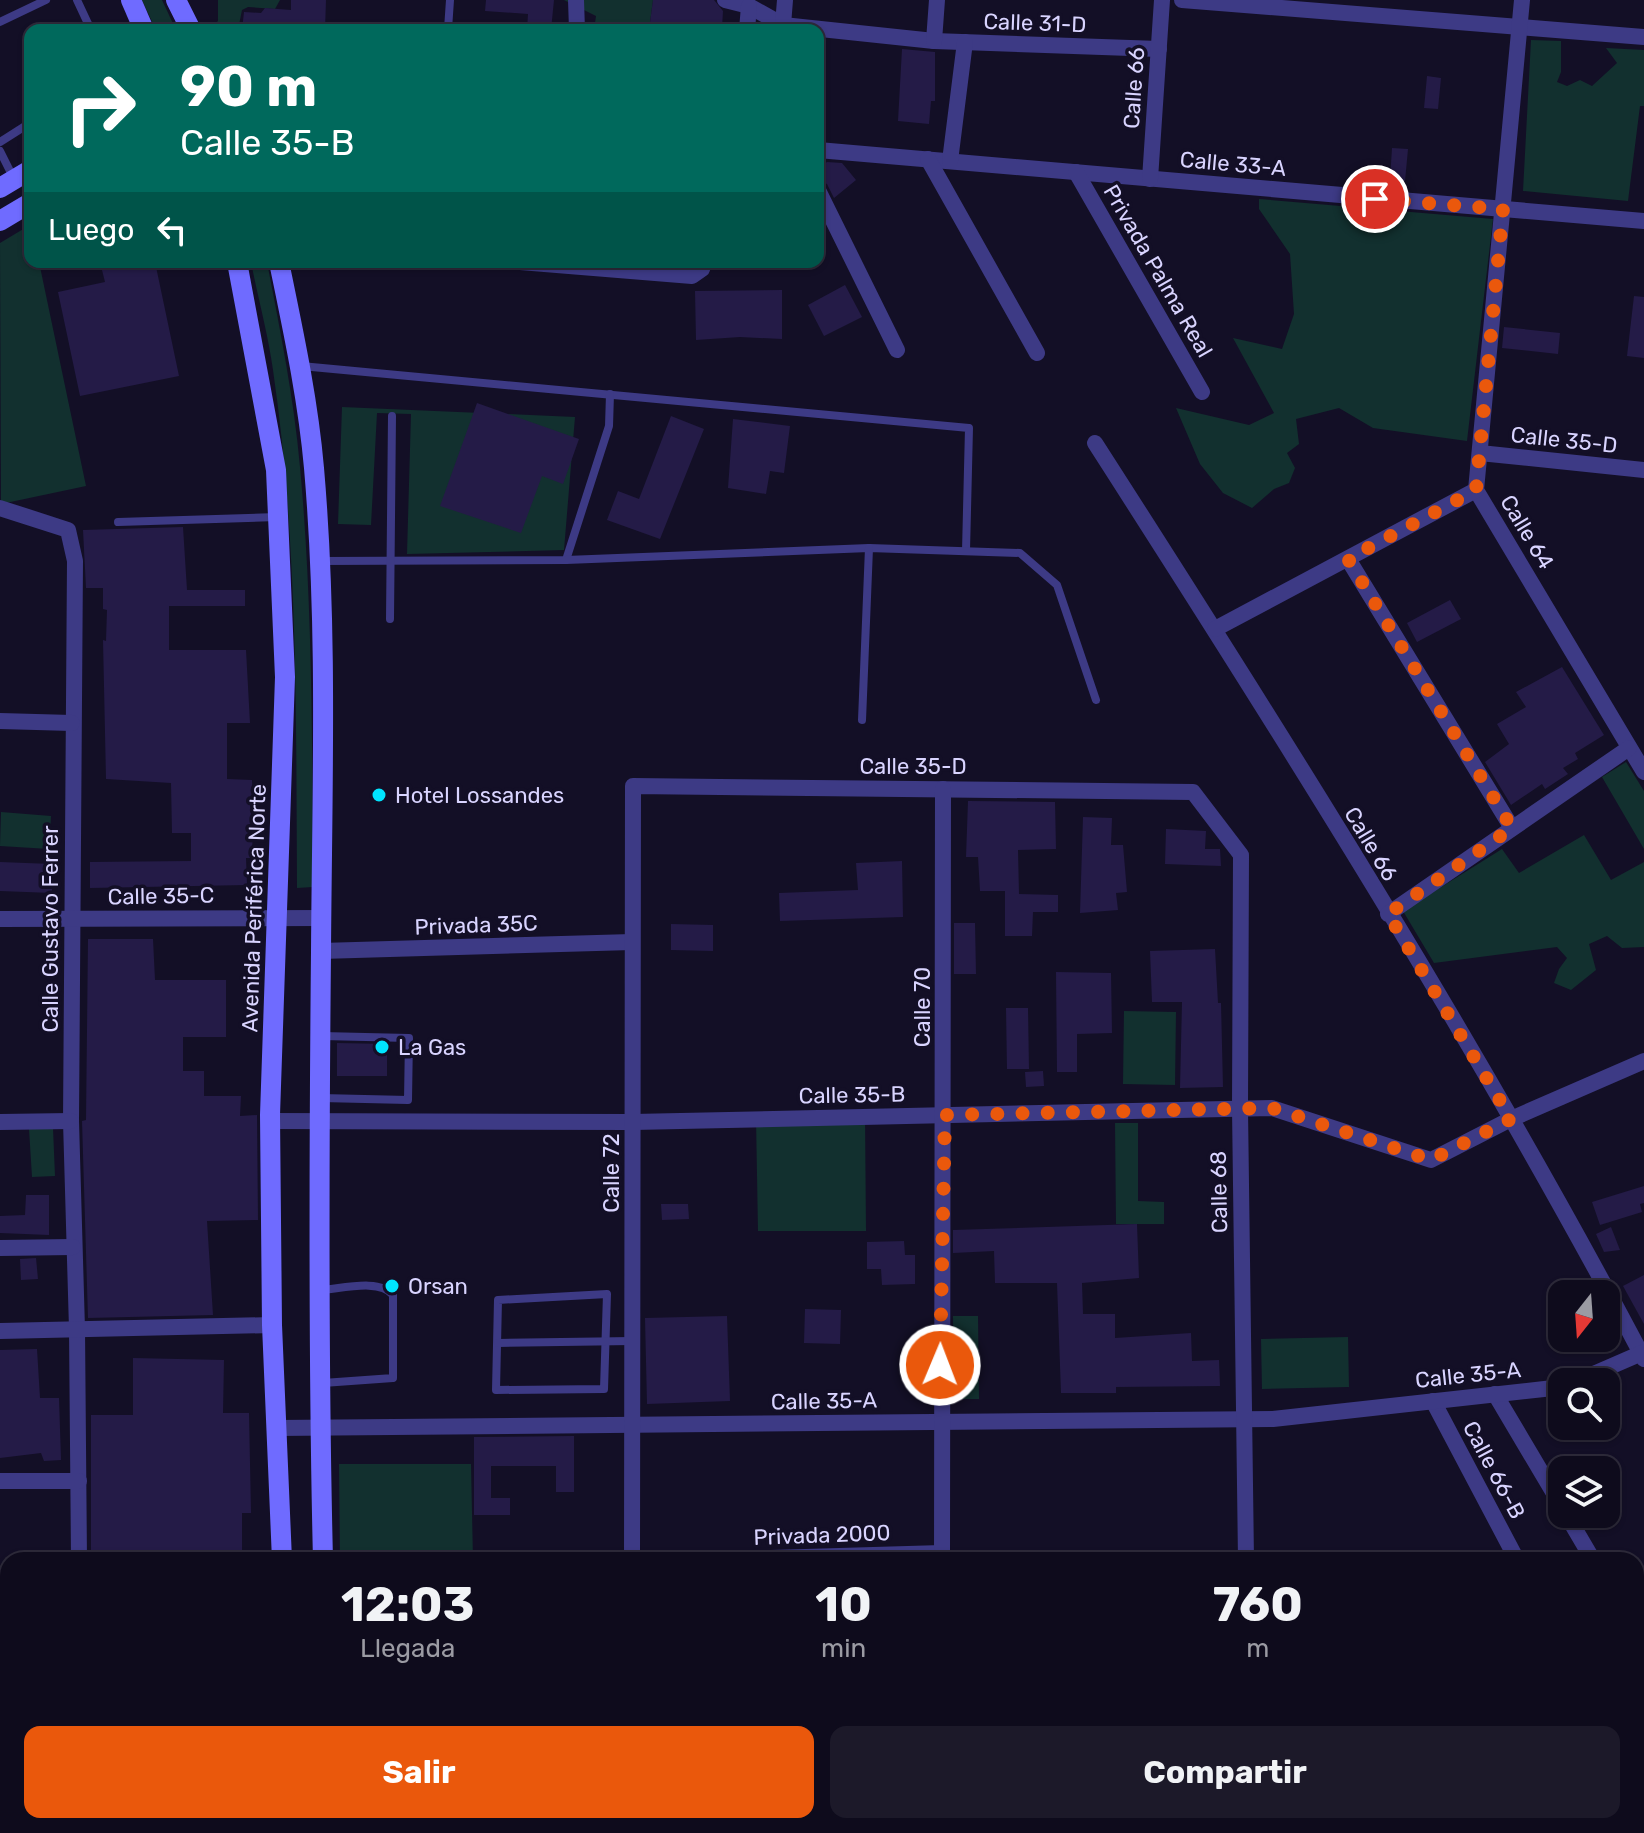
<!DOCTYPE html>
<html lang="es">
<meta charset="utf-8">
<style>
:root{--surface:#0e0b1c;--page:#1c1929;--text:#f1f3f6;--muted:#9b9ba3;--line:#2e2b3b;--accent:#ea580c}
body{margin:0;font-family:Rubik,sans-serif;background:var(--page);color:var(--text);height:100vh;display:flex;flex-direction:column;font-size:30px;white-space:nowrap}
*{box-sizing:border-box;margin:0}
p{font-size:26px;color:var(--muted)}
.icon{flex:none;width:44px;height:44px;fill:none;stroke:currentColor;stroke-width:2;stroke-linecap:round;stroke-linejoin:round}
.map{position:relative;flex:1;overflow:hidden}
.drawer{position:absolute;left:0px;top:1552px;width:1644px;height:282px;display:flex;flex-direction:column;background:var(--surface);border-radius:24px 24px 0 0;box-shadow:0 2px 6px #0004,0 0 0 2px var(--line)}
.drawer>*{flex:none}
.hud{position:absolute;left:24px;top:24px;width:800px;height:244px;border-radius:16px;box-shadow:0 2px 6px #0004,0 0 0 2px var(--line);background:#00695c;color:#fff;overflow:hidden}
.needle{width:52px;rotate:197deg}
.controls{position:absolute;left:1548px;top:1280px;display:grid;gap:16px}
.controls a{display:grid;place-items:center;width:72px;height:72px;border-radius:16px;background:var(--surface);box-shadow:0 2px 6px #0004,0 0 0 2px var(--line);font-size:40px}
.pin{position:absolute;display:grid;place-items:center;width:68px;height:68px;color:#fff;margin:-34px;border:4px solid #fff;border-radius:50%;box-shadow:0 2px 8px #0007}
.me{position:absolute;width:88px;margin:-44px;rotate:1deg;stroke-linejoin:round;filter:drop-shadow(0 0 6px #0008)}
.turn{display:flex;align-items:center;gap:28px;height:168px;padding:0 24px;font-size:36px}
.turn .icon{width:104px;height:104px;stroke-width:2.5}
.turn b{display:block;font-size:56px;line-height:68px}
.then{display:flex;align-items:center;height:76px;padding:0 24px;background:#0003;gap:16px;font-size:30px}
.eta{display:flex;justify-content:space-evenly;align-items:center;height:136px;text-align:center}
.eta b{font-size:48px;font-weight:700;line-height:56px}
.button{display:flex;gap:16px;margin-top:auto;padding:16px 24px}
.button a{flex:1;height:92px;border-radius:16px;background:var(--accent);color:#fff;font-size:32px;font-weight:700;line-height:92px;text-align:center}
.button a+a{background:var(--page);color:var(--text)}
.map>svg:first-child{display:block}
</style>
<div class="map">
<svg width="1644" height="1833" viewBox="0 0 1644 1833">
<rect width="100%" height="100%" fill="#130f26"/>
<!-- green -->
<g fill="#12302f">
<polygon points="142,0 162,0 176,30 156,30"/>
<polygon points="218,0 280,0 275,9 248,7 242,10 238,30 208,30 218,21"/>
<polygon points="564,0 653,0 649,30 594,30 596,16"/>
<polygon points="1531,40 1561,41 1561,72 1557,82 1567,86 1580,80 1592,86 1617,63 1606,48 1644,50 1644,106 1640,106 1628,201 1523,191"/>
<polygon points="1259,199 1493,219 1467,441 1373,428 1339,408 1296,419 1299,444 1287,453 1295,468 1289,483 1274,489 1252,508 1223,493 1200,464 1176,408 1249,425 1274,413 1233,338 1282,349 1294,314 1290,254 1259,209"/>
<polygon points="30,225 30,262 39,262 86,486 1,504 0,243"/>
<path d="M251,262H267C280,330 294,398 300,467C313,606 312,747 313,887L297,888C296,715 298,541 273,370C268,334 258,298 251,262Z"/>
<polygon points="342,407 575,417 564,550 407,554 411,414 377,413 371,525 338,524"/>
<polygon points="1626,762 1644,791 1644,849 1602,777"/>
<polygon points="1,812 51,816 49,849 0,846"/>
<polygon points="1584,835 1611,880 1644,862 1644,947 1622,948 1607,936 1589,944 1596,970 1571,990 1554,983 1559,969 1567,958 1557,947 1434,963 1403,911 1502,849 1519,873"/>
<polygon points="1124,1011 1176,1012 1175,1085 1123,1084"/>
<polygon points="865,1117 866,1231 758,1231 756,1118"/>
<polygon points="1115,1123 1138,1123 1138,1201 1164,1202 1164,1224 1116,1224"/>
<polygon points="53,1128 55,1176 32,1177 29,1129"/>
<polygon points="953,1316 978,1316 979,1399 954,1399"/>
<polygon points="1348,1337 1349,1387 1262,1389 1261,1339"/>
<polygon points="339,1464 471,1464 473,1560 340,1560"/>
<polygon points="11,1826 72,1826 58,1833 15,1833"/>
<rect x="370" y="1826" width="107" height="7"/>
</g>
<!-- building -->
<g fill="#241b47">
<polygon points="291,0 326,0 325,30 242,30 244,12 261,13 265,8 291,10"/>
<polygon points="486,0 554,0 551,30 527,30 528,14 485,11"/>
<polygon points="653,0 714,0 723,11 722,28 685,25 685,30 649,30"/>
<polygon points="902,49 935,52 935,101 931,101 929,124 898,121"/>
<polygon points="1427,76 1441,78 1438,109 1424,108"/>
<polygon points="1392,148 1408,149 1405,181 1390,179"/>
<polygon points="827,162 842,163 856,180 834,198 827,184 818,179 818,169"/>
<polygon points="100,262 155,262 179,376 80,396 58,292 105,282"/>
<polygon points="845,285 862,317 824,336 808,305"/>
<polygon points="782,290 782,339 740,337 696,340 695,291"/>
<polygon points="1634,296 1644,297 1644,358 1627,356"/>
<polygon points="1504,327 1560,333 1558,354 1502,348"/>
<polygon points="477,403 579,439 563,484 542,476 521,533 440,506"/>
<polygon points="671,416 704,429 660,539 607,520 618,491 639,499"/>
<polygon points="733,419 790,426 784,473 770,471 766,494 728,488"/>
<polygon points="183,527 187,590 245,590 245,606 169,606 169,650 246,650 250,723 227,723 227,779 252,780 254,826 251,858 246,858 247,885 90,888 90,862 191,861 191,833 172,833 171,783 106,779 103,640 106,641 107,610 103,609 103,588 86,588 83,530"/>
<polygon points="1450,600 1461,619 1417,642 1407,623"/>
<polygon points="1562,667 1604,735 1575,753 1578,759 1563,768 1568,774 1545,789 1542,784 1511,805 1485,762 1509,744 1497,724 1526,707 1516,692"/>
<polygon points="968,801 1055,802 1056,849 1018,850 1019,894 1058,895 1058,912 1033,912 1032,936 1005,936 1005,891 980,891 978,857 966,857"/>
<polygon points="1083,817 1112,818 1111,845 1123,845 1127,892 1116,893 1118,910 1080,913"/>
<polygon points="1166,829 1206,831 1205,849 1220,849 1221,866 1165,864"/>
<polygon points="902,861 903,917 780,921 779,893 858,890 856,863"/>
<polygon points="0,862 52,864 52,893 0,891"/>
<polygon points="954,923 975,923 976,974 954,974"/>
<polygon points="671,924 713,925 713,951 671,950"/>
<polygon points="88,939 153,939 155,980 226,980 226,1037 183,1037 183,1071 204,1071 204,1096 241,1096 240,1116 257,1115 258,1220 207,1221 213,1315 88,1318 82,1121 86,1120"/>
<polygon points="1215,949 1218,1003 1221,1003 1223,1087 1180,1088 1182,1002 1152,1002 1150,951"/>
<polygon points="1056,972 1111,973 1112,1033 1077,1034 1077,1072 1057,1072"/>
<polygon points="1006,1008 1028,1008 1029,1069 1007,1069"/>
<polygon points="337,1043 387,1044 387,1076 337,1076"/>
<polygon points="1043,1071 1044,1086 1026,1087 1025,1072"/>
<polygon points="1644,1186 1644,1203 1640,1204 1642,1212 1600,1225 1592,1202"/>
<polygon points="26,1195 49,1195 49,1235 0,1233 0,1216 25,1215"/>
<polygon points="661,1204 688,1204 689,1219 662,1220"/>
<polygon points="1137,1224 1139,1278 1082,1283 1083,1314 1115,1314 1115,1338 1191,1333 1192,1361 1219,1360 1220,1386 1116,1387 1116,1393 1061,1393 1057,1283 995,1283 994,1251 953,1253 953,1230"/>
<polygon points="1611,1227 1620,1250 1604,1252 1596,1234"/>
<polygon points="904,1241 905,1255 915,1255 915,1284 882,1285 881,1269 867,1269 867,1242"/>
<polygon points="36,1258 38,1279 21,1280 20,1259"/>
<polygon points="1644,1275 1644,1324 1623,1286"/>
<polygon points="805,1309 841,1310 840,1344 804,1343"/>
<polygon points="727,1316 730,1401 647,1404 645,1318"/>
<polygon points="37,1349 40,1398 59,1398 61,1460 44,1461 41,1453 0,1458 0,1350"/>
<polygon points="133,1358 224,1360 223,1413 249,1413 251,1513 242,1513 242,1560 91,1560 91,1415 133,1415"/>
<polygon points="574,1436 574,1492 556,1492 556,1466 491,1466 491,1498 510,1498 510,1515 474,1515 474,1437"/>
</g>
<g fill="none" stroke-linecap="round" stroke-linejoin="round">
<!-- path -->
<polyline stroke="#2fb8b0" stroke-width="3" stroke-dasharray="4 6" stroke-linecap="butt" points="266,1833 266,1826"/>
<!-- lane -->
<g stroke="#3d3a85" stroke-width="8">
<polyline points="77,0 91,30"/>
<polyline points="0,22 46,0"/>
<polyline points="448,29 450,0"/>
<polyline points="0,142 30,123"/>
<polyline points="0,151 14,179"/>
<polyline points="301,366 969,428 966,551"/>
<polyline points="118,522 277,517"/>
<polyline points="566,560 609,426 610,394"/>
<polyline points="321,561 566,560 869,548 1020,553 1057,585 1096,700"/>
<polyline points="390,619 392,416"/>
<polyline points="862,720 869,548"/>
<polyline points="321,1098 408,1100 409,1038 322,1036"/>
<path d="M320,1290C340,1289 380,1278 393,1295V1378L323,1383"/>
<polygon points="607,1294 604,1389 496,1390 498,1300"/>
<polyline points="498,1343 632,1341"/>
</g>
<!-- street -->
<g stroke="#3d3a85" stroke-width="16">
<polyline points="576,0 577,30"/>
<polyline points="725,0 749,6 783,25 934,41 1159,49"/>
<polyline points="1182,0 1644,37"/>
<polyline points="1522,0 1476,490 1644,772"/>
<polyline points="783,25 785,0"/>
<polyline points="747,30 749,6"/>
<polyline points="934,41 937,0"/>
<polyline points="818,150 1644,221"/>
<polyline points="928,159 1037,353"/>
<polyline points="950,161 965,42"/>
<polyline points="1076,172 1202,392"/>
<polyline points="1150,179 1162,0"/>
<polyline points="818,190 897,350"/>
<polyline points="520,262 692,276 702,269 704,262"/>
<path d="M1095,443C1287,742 1478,1045 1644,1359"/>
<polyline points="1480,453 1644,470"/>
<polyline points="0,508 68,530 75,561 71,1121 77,1329 79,1560"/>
<polyline points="1348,559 1512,828"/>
<polyline points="1215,629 1476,490"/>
<polyline points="0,721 72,723"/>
<polyline points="1388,914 1629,748"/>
<polyline points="0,919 322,918"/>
<polyline points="321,951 632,942"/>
<polyline points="270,1121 633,1122 1272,1108 1431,1160 1511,1119 1644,1061"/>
<polyline points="0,1122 71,1121"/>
<polyline points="0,1248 73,1247"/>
<polyline points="0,1331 272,1325"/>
<polyline points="1575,1382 1644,1352"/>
<polyline points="1495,1394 1562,1507"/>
<polyline points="1433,1401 1517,1560"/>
<polyline points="276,1428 1273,1419 1562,1387"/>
<polyline points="0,1481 79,1481"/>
<polyline points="1566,1514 1593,1560"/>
<polyline points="632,1560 633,786 1193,792 1241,855 1240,1109 1246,1560"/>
<polyline points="704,1560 942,1553"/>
<polyline points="942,1560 943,789"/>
<polyline points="0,1622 8,1622"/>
<polyline points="1636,1633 1642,1643"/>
<polyline points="0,1760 8,1760"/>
</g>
<!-- secondary -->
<g stroke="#6f6bff" stroke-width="20">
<polyline points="131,0 144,30"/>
<polyline points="176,0 191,30"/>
<polyline points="0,188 30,170"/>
<polyline points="0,221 30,203"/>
<polyline points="237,262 276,470 285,677 270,1115 272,1325 282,1560"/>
<path d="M279,262C293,330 308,399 314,468C328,629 322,790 321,952C319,1155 318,1357 323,1560"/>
<polyline points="1636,1790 1644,1788"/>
<polyline points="327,1826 327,1833"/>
<polyline points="288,1833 288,1826"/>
<polyline points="1414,1833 1450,1826"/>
</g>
</g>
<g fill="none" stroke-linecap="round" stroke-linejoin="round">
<!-- route -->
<polyline stroke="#ea580c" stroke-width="14" stroke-dasharray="0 25.2" points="940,1365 945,1115 1272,1108 1431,1160 1511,1119 1388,914 1512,828 1348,559 1476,490 1503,209 1375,199"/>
</g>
<!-- markers -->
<g fill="#00e5ff" stroke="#130f26" stroke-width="3">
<circle cx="379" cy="795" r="8"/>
<circle cx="382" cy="1047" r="8"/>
<circle cx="392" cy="1286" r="8"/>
</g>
<g text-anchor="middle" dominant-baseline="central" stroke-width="7" stroke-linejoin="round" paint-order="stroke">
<!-- street labels -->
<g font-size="22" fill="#d9d4ff" stroke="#130f26">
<text transform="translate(1035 23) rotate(2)">Calle 31-D</text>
<text transform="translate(1134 88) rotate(-86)">Calle 66</text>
<text transform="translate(1233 164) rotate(5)">Calle 33-A</text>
<text transform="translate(1158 271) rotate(60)">Privada Palma Real</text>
<text transform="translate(1564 440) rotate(6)">Calle 35-D</text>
<text transform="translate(1527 532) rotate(59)">Calle 64</text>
<text x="913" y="766">Calle 35-D</text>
<text transform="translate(1371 844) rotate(59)">Calle 66</text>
<text transform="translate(161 896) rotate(-1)">Calle 35-C</text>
<text transform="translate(254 908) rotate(-88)">Avenida Periférica Norte</text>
<text transform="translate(476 925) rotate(-2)">Privada 35C</text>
<text transform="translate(50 929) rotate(-90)">Calle Gustavo Ferrer</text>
<text transform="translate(922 1007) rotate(-90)">Calle 70</text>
<text transform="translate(852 1095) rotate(-1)">Calle 35-B</text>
<text transform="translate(611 1173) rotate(-90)">Calle 72</text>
<text transform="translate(1219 1192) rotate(-91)">Calle 68</text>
<text transform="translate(1468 1375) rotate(-6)">Calle 35-A</text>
<text transform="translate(824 1401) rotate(-1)">Calle 35-A</text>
<text transform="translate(1494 1470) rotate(62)">Calle 66-B</text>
<text transform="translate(822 1535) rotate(-2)">Privada 2000</text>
</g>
<!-- poi labels -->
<g font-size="22" fill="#d9d4ff" stroke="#130f26" text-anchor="start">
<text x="395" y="795">Hotel Lossandes</text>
<text x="398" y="1047">La Gas</text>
<text x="408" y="1286">Orsan</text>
</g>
</g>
</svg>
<div class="controls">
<a><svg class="needle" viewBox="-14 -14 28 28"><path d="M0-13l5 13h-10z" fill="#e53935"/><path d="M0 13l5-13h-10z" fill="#9b9ba3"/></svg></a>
<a><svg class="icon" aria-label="search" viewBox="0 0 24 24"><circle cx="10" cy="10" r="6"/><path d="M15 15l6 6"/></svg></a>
<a><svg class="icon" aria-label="layers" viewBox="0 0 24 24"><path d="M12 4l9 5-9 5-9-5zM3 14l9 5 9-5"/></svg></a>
</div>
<div class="pin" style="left:1375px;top:199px;background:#d93025"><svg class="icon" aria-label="arrive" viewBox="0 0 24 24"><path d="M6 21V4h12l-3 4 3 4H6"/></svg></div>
<svg class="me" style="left:940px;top:1365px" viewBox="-20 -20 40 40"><circle r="17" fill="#ea580c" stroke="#fff" stroke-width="3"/><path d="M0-11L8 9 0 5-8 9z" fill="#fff"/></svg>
<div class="hud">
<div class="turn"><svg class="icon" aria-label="right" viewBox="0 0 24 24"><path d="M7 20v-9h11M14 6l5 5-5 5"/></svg><div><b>90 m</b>Calle 35-B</div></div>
<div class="then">Luego<svg class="icon" aria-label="left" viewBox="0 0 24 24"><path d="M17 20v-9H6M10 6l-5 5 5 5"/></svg></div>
</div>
<section class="drawer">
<div class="eta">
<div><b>12:03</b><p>Llegada</p></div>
<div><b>10</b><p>min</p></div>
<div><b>760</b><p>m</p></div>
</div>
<div class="button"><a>Salir</a><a>Compartir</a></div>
</section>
</div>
